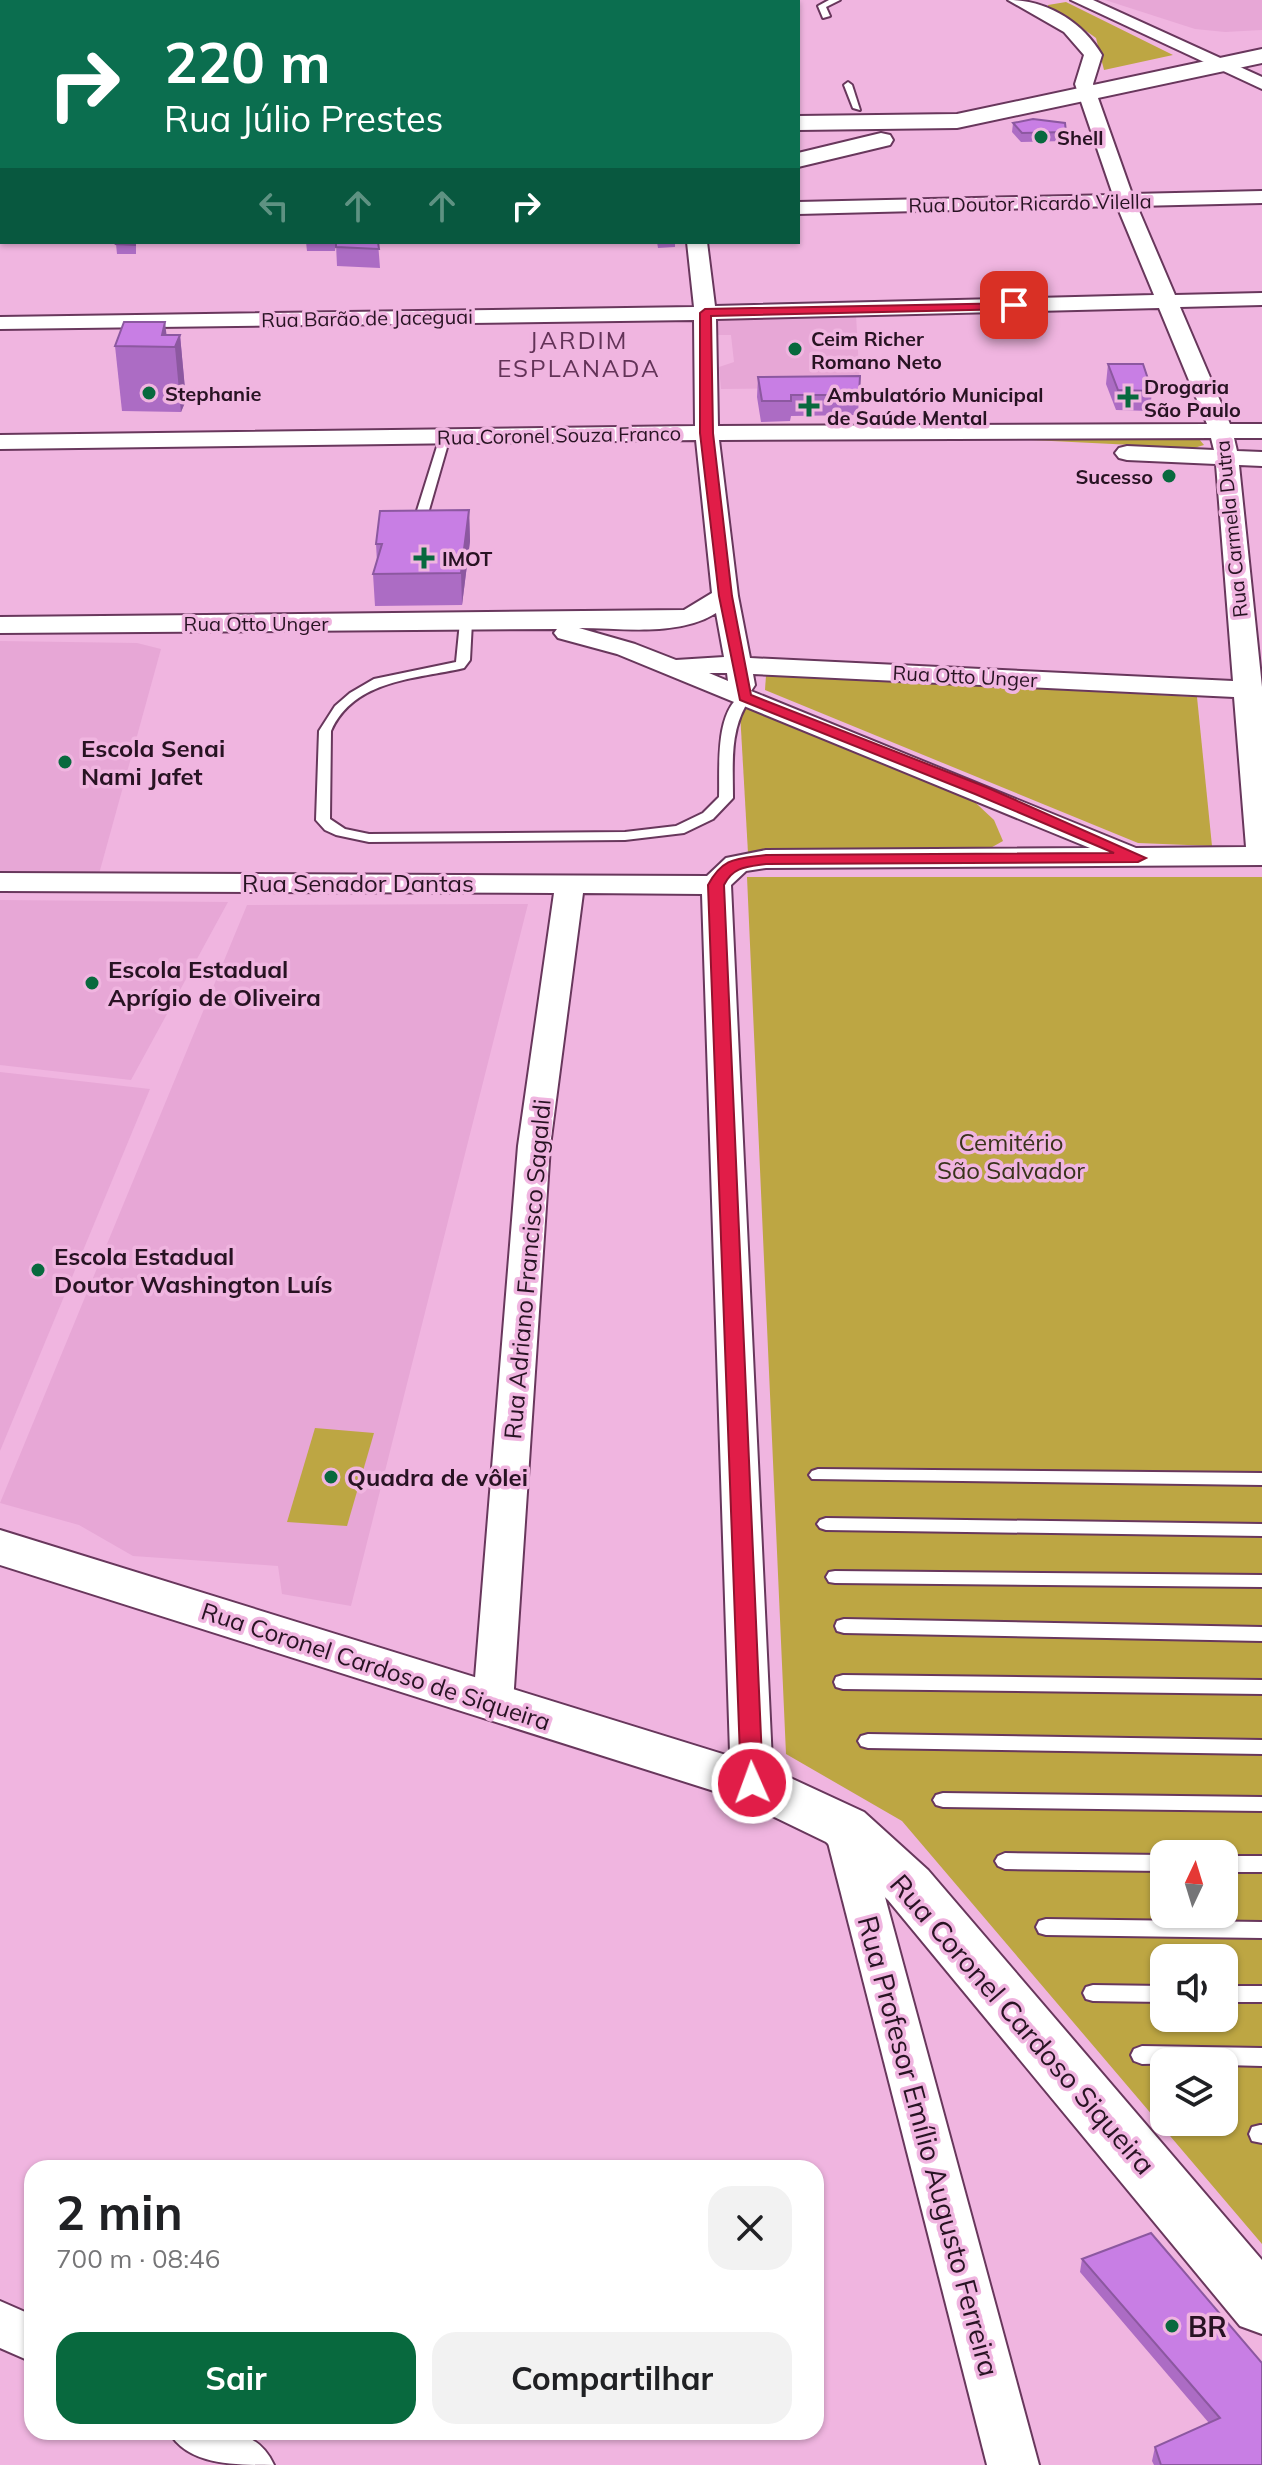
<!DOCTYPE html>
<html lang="pt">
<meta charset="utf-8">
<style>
:root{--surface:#fff;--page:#f2f2f2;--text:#202124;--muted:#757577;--accent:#08693e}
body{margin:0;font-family:Mulish,sans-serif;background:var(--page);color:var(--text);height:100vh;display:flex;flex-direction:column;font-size:30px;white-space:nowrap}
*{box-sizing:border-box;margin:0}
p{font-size:26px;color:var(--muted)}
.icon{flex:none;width:44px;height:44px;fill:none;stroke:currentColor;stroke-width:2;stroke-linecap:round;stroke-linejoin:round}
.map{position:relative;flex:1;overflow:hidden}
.side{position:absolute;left:24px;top:2160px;width:800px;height:280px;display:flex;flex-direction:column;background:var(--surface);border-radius:24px;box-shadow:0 2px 6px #0004}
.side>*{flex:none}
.top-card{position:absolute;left:0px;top:0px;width:800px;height:244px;box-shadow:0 2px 6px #0004;background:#0b6e4f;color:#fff;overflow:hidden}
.needle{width:52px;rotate:4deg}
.buttons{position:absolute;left:1150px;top:1840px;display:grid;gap:16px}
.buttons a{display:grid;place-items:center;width:88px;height:88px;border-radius:16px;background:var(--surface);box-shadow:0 2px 6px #0004;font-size:40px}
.pin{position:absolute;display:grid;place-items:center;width:68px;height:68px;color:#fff;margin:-34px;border-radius:16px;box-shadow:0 4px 12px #0006}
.me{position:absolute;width:88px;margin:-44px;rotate:358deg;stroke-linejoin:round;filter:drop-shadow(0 0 6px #0008)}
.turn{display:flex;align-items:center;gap:28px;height:168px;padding:0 32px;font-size:36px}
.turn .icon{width:104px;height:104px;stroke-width:2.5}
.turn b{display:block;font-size:56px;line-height:68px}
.lanes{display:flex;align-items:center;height:76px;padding:0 32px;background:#0003;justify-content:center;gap:40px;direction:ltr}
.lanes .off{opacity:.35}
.round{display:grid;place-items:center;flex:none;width:84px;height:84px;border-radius:24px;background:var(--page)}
.summary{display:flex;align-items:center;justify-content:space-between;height:136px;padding:0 32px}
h1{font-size:48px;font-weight:700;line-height:60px}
.button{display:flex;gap:16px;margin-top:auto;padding:16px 32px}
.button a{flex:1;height:92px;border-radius:24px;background:var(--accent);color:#fff;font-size:32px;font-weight:700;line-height:92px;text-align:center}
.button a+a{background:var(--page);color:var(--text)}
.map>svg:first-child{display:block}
</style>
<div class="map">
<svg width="1262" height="2465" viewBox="0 0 1262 2465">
<rect width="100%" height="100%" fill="#f0b5e0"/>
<!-- built -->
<g fill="#e7a7d6">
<polygon points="1105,0 1262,0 1262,30 1225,32 1195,29"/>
<polygon points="856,315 860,387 721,389 719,367 734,362 731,335 718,335 718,319"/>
<polygon points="0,641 137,643 161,649 99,874 0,874"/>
<polygon points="0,900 228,902 131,1080 0,1065"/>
<polygon points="528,904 351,1606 282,1594 278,1566 133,1556 79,1525 0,1503 247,905"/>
<polygon points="0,1072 150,1089 0,1451"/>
</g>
<!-- green -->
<g fill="#bda643" fill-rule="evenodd">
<polygon points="59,0 438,0 440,2 59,2"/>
<polygon points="1066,2 1173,55 1104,70 1096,38 1075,23 1048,10 1048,5"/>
<polygon points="1013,439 1199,439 1204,445 1194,448"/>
<polygon points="766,675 1197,697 1212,846 1138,843 765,690"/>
<polygon points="750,707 963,791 994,820 1003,841 985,851 748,853 740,712"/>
<path d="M747,877H1262V2244L902,1821L786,1754ZM1164,1854H1224V1914H1164ZM1164,1958H1224V2018H1164ZM1164,2062H1224V2122H1164Z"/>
<polygon points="315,1428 374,1433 347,1526 287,1522"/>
</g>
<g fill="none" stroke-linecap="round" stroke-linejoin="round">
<!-- lane casing -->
<g stroke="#68375c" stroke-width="4">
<g id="lane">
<polygon points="567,0 573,0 574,2 566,2"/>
<polygon points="759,0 775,0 773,2"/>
<polygon points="829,0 840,0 826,7 830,16 823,18 818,6"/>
<polygon points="848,82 852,85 860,110 853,108 844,85"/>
<polygon points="445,434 450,437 427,517 417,519 415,517 440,437"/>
<path d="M466,618L472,622L470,660L464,668C417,679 354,679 331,731L330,819L345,829L369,834L625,832L676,826L703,813L719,797C720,768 714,708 745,693L751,697C729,728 733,762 733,798L713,819L684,833L625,840L369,842L336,835L325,830L316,820L319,731L335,706L350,693L374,679L456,662L460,622Z"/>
<polygon points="818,1469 1262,1473 1262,1485 812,1479 809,1475 812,1471"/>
<polygon points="826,1518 1262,1524 1262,1536 826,1530 820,1528 817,1524 820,1520"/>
<polygon points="835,1571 1262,1575 1262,1587 835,1583 829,1582 826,1577 829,1572"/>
<polygon points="844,1619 1262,1627 1262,1641 844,1633 837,1631 835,1626 837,1621"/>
<polygon points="843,1675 1262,1680 1262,1694 843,1689 836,1687 834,1682 836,1677"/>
<polygon points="868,1734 1262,1740 1262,1754 868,1748 861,1746 858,1741 861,1736"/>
<polygon points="943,1793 1262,1797 1262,1811 943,1807 936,1805 933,1800 936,1795"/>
<polygon points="1005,1853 1164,1855 1164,1871 1005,1869 998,1866 995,1861 998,1856"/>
<rect x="1224" y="1856" width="38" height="16"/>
<polygon points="1046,1919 1262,1922 1262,1938 1046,1935 1039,1933 1036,1927 1039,1921"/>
<polygon points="1093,1985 1164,1986 1164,2002 1093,2001 1086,1999 1083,1993 1086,1987"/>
<rect x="1224" y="1986" width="38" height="16"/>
<polygon points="1142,2046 1262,2048 1262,2066 1224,2065 1224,2062 1142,2064 1134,2061 1131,2055 1134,2049"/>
<polygon points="1260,2125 1262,2125 1262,2143 1252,2141 1249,2134 1252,2127"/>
</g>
</g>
<!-- street casing -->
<g stroke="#68375c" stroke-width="4">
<g id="street">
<path d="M1008,0C1046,0 1082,21 1102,55L1093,84L1132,194L1262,191V203L1137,206L1175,295L1262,293V305L1180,307L1230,424H1262V438H1234L1237,451L1262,452V466L1239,465L1262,687V865L766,868L746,871L731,885L773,1783L767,1794L752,1799L737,1794L731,1783L702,894L583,893L550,1146L513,1703L507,1714L493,1718L479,1714L473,1703L518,1146L554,893L0,891V873L707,876L726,858L766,850L1090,848L617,654L558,638L554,633L557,629L0,633V617L684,610L712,593L696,440L0,449V435L695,426L694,320L0,329V317L694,307L687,242H707L715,306L1154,295L1117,206L798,214V202L1113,195L1075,84L1084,55L1064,32ZM1159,308L1207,424L718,426L716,319ZM1211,438L1214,450L1127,446L1119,448L1115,453L1119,458L1127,460L1216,464L1233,681L750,658L738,596L719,440ZM716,613L724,657L676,660L635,644L579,628C623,628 677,637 716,613ZM709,673H727L728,681ZM753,674L1234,697L1246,847L1136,848L751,691L755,685Z"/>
<polygon points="1071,0 1093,0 1262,77 1262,89"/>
<polygon points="845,1811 860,1816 866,1827 1039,2465 987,2465 824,1827 830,1816"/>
<polygon points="0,2301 32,2315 32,2362 0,2348"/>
<path d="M169,2432C209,2432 254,2421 274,2465C233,2465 188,2465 169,2432Z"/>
</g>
</g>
<!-- secondary casing -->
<g stroke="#68375c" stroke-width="4">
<g id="secondary">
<polygon points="1262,49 1262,63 957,128 798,130 798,116 957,114"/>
<rect x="0" y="117" width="2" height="14"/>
<polygon points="881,133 890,135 893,140 890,145 798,167 798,153"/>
<rect x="0" y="216" width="2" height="16"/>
<polygon points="0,1530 771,1769 864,1812 928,1870 1262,2260 1262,2334 1240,2326 888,1900 826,1842 733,1797 0,1565"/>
</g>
</g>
<!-- lane -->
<use href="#lane" fill="#fff" fill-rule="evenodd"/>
<!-- street -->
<use href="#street" fill="#fff" fill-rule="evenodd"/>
<!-- secondary -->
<use href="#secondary" fill="#fff" fill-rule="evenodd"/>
</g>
<!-- wall -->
<g fill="#ac6cc4">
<polygon points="1013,123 1066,132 1066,141 1021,142 1012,132"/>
<polygon points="136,242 136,254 117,254 116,244"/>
<polygon points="306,242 378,242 380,268 337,266 336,244 335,251 307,251"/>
<polygon points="657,242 675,242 675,247 658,248"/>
<polygon points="166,335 180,335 186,400 181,412 122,411 115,346"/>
<polygon points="1108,364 1152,391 1150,411 1116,410 1106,384"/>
<polygon points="860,376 858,415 791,416 790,421 761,422 757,397 758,377"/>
<polygon points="469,510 470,541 462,605 375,606 373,574 377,562 376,544"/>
<polygon points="1082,2259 1262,2465 1154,2465 1152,2461 1155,2447 1209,2423 1080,2272"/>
</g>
<!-- shaded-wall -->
<g fill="#8c58a0">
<polygon points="165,322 168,347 162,335"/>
<polygon points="180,335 186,400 181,412 175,347"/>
<polygon points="469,510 470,541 462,605 461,573"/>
</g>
<!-- building -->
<g fill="#c87ee4" stroke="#8c58a0" stroke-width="2">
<polygon points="1033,119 1065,123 1066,132 1022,133 1013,123"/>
<polygon points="117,242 135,242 135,245 116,244"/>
<polygon points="336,242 378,242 379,249 336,247"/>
<polygon points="124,322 165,322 162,335 180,335 175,347 115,346"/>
<polygon points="1108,364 1143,364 1152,391 1118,390"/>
<polygon points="860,376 859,395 791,395 791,401 762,401 758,377"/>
<polygon points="469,510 461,573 373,574 382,544 376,544 380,511"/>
<polygon points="1151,2233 1262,2363 1262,2465 1161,2465 1155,2447 1220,2418 1082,2259"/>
</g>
<!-- route -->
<path fill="#e11d48" stroke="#92132f" stroke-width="2" d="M1018,303V308L1014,309L711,316L713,433L732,596L751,695L986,787L1146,858L1138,862L766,864C746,867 733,867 724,885L763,1783L760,1789L752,1791L744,1789L741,1783L708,885C723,857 736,859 766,855L1114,853L975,794L740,700L719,596L700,433V313L705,309Z"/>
<!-- markers -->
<g fill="#08693e" stroke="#f0b5e0" stroke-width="3">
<circle cx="1041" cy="137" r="8"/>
<circle cx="795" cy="349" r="8"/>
<circle cx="149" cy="393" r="8"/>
<path d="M1124 385h8v8h8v8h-8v8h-8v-8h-8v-8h8z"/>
<path d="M805 394h8v8h8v8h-8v8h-8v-8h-8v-8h8z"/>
<circle cx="1169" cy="476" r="8"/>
<path d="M420 546h8v8h8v8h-8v8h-8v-8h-8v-8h8z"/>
<circle cx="65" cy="762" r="8"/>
<circle cx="92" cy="983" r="8"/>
<circle cx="38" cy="1270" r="8"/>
<circle cx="331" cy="1477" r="8"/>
<circle cx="1172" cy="2326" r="8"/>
</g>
<g text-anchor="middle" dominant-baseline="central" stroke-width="7" stroke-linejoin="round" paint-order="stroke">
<!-- far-poi labels -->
<g font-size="20" font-weight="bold" fill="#281323" stroke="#f0b5e0" text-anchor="start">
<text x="1057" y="137">Shell</text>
<text x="811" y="338">Ceim Richer<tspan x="811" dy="23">Romano Neto</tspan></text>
<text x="1144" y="386">Drogaria<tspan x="1144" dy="23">São Paulo</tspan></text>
<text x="165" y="393">Stephanie</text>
<text x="827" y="394">Ambulatório Municipal<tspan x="827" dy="23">de Saúde Mental</tspan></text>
<text x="1153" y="476" text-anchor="end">Sucesso</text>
<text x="442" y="558">IMOT</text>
</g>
<!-- far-street labels -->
<g font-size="20" fill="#281323" stroke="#f0b5e0">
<text transform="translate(1030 203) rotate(-1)">Rua Doutor Ricardo Vilella</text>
<text transform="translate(367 318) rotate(-1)">Rua Barão de Jaceguai</text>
<text transform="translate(559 435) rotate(-1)">Rua Coronel Souza Franco</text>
<text transform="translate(1231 529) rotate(-96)">Rua Carmela Dutra</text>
<text x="256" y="623">Rua Otto Unger</text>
<text transform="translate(965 676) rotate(3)">Rua Otto Unger</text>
</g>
<!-- far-quarter labels -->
<g font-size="24" letter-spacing="2" fill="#633358" stroke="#f0b5e0">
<text x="579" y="340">JARDIM<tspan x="579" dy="28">ESPLANADA</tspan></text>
</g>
<!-- poi labels -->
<g font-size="24" font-weight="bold" fill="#281323" stroke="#f0b5e0" text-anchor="start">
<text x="81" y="748">Escola Senai<tspan x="81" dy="28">Nami Jafet</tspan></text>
<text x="108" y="969">Escola Estadual<tspan x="108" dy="28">Aprígio de Oliveira</tspan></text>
<text x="54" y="1256">Escola Estadual<tspan x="54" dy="28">Doutor Washington Luís</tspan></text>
<text x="347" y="1477">Quadra de vôlei</text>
</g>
<!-- street labels -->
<g font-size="24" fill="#281323" stroke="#f0b5e0">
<text x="358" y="883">Rua Senador Dantas</text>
<text transform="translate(527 1269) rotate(-85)">Rua Adriano Francisco Sagaldi</text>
<text transform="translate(376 1666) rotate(18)">Rua Coronel Cardoso de Siqueira</text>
</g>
<!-- park labels -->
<g font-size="24" fill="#39331b" stroke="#f0b5e0">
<text x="1011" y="1142">Cemitério<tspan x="1011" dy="28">São Salvador</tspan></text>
</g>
<!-- near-street labels -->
<g font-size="28" fill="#281323" stroke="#f0b5e0">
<text transform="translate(1023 2024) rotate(49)">Rua Coronel Cardoso Siqueira</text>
<text transform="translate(929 2146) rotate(75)">Rua Profesor Emílio Augusto Ferreira</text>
</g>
<!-- near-poi labels -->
<g font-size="28" font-weight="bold" fill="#281323" stroke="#f0b5e0" text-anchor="start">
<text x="1188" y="2326">BR</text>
</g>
</g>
</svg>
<div class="buttons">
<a><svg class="needle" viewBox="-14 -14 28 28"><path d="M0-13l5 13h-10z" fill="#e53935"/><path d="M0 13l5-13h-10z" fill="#757577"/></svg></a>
<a><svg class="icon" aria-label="sound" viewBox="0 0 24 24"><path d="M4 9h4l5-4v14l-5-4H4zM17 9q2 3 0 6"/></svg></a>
<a><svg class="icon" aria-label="layers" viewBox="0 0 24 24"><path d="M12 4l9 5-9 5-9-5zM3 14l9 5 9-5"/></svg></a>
</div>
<div class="pin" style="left:1014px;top:305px;background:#d93025"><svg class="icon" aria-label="arrive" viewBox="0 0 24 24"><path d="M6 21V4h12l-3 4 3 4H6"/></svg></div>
<svg class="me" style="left:752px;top:1783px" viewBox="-20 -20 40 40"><circle r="17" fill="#e11d48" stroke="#fff" stroke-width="3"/><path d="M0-11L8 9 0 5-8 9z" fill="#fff"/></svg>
<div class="top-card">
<div class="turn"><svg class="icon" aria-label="right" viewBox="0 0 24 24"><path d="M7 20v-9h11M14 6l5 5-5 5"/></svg><div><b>220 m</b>Rua Júlio Prestes</div></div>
<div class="lanes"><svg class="icon off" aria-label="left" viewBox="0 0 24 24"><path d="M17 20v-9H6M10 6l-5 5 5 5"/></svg><svg class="icon off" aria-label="ahead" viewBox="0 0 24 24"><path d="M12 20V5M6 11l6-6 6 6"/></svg><svg class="icon off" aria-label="ahead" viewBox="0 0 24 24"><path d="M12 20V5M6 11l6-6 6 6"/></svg><svg class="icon" aria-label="right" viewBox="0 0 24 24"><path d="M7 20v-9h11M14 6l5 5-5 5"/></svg></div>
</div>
<section class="side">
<div class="summary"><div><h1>2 min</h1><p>700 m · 08:46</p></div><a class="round"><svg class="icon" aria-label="close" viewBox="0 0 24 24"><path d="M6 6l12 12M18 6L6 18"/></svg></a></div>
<div class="button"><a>Sair</a><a>Compartilhar</a></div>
</section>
</div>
